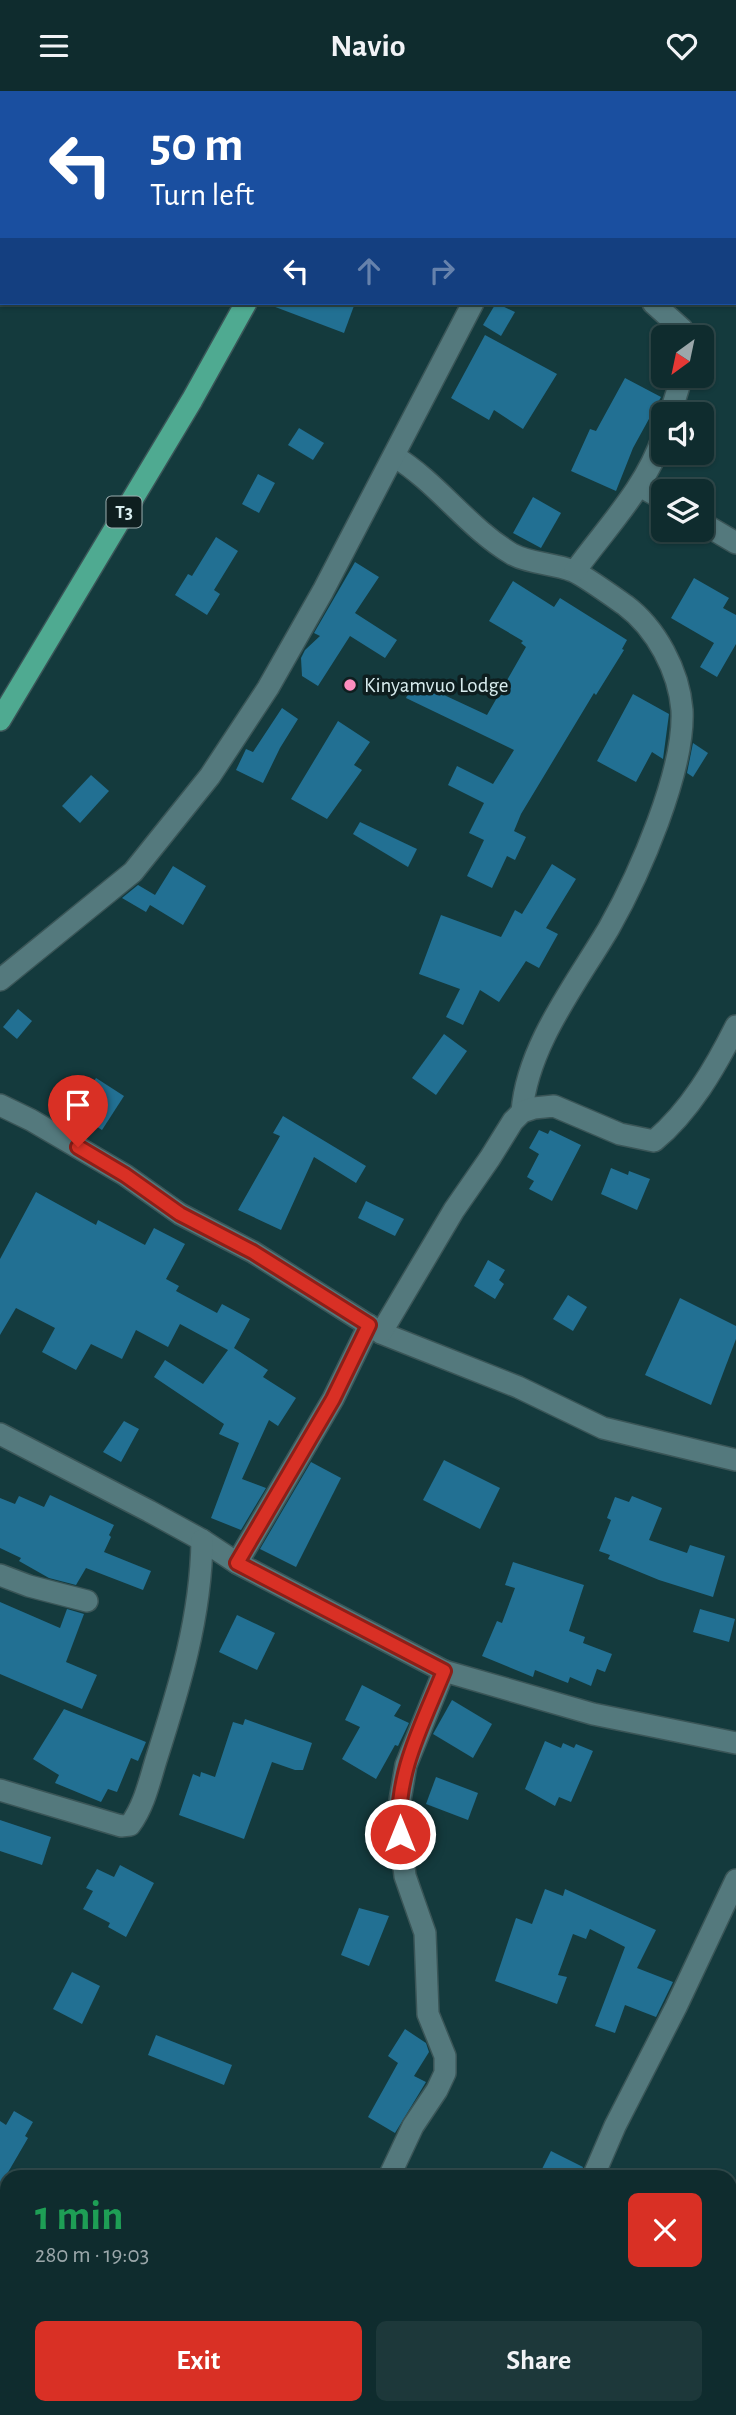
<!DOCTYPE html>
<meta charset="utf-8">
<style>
:root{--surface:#0f2c2e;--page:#1d383a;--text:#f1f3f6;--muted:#9ba7aa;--line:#2f484a;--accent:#d93025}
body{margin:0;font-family:"Alegreya Sans",sans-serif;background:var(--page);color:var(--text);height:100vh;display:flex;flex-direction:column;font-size:26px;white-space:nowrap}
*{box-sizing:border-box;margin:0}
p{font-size:23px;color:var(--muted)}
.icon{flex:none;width:38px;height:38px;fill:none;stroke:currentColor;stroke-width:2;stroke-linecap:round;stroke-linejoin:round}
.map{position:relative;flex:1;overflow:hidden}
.side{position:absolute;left:0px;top:2079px;width:737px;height:245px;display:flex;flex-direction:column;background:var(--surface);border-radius:21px 21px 0 0;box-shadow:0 2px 5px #0004,0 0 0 2px var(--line)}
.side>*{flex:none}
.top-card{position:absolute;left:0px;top:0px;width:737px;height:214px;box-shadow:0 2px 5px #0004,0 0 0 2px var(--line);background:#1a4fa0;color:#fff;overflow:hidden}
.needle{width:46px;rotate:213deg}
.controls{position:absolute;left:651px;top:234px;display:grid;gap:14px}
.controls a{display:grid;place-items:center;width:63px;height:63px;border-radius:10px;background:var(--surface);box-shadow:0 2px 5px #0004,0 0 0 2px var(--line);font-size:35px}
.pin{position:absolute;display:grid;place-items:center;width:60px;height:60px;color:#fff;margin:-72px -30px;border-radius:50% 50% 50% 0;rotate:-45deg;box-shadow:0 0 7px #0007}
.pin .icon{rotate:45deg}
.me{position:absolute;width:77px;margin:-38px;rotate:0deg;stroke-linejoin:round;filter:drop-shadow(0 0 5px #0008)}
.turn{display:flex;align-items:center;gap:24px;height:147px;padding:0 35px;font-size:32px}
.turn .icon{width:91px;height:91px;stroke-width:2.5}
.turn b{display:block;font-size:49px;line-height:60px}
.lanes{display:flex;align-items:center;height:66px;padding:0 35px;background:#0003;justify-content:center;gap:35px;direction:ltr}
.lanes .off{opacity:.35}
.round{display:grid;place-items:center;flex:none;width:74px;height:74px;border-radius:10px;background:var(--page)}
.overview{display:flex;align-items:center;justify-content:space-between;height:119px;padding:0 35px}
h1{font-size:42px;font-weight:700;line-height:52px;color:#1e9e55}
.action{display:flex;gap:14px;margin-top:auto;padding:14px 35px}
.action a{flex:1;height:80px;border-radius:10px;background:var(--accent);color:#fff;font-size:28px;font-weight:700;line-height:80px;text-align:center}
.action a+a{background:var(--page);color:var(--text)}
header{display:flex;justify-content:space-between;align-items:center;height:91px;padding:0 35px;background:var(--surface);font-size:32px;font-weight:700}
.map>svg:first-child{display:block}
</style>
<header><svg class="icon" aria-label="menu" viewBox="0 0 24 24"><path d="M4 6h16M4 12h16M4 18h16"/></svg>Navio<svg class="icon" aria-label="heart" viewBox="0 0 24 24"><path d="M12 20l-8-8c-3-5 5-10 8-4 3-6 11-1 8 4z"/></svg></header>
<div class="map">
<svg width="736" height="2324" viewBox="0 0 736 2324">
<rect width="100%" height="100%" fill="#143a3d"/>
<!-- building -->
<g fill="#227093">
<polygon points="270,212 355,212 344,242 270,214"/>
<polygon points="496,212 515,221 501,245 483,234"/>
<polygon points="485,244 557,283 523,338 494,319 489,329 451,307"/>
<polygon points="625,287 661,306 633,357 616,400 571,380 590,338 596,340"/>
<polygon points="299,337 324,352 313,369 288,354"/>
<polygon points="258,383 275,392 259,422 242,413"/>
<polygon points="533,406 561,422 541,457 513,442"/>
<polygon points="216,446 238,460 214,499 220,503 207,524 175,504 188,483 192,485"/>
<polygon points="355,471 379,486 355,522 397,549 385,567 350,545 318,595 302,585 301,567 305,559 320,545 314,542"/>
<polygon points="694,487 729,507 723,517 736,524 736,553 717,586 700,576 714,552 671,527"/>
<polygon points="513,490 554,516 560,507 627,549 622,558 624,559 596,604 594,602 521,723 514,740 526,746 515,769 507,765 492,797 467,785 484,749 469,742 484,712 448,694 457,675 493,693 514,659 406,607 414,590 487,624 526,556 521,552 523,550 489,530"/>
<polygon points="633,603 669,623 663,668 652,661 636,691 597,670"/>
<polygon points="282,617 298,628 280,657 263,692 236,679 246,658 253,661"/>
<polygon points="338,630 370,651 354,674 362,679 327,728 291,708"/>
<polygon points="693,652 708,662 693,686 687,682"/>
<polygon points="91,684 109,700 80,732 62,715"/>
<polygon points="360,731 417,758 408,776 353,743"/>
<polygon points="552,773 576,788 546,837 558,843 539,877 526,870 499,911 480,899 463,934 446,926 460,898 419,883 441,824 501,846 515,819 522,823"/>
<polygon points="173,775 206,795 183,834 150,814 146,821 122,807 138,794 155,804"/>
<polygon points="18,918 32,930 17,948 3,936"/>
<polygon points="444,943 467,960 436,1004 412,987"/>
<polygon points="96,987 124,1005 102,1039 74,1021"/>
<polygon points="283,1025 366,1075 356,1092 314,1066 281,1139 238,1119 280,1045 273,1042"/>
<polygon points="539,1039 548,1043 550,1039 581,1054 552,1110 529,1098 534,1090 527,1086 539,1063 529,1057"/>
<polygon points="611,1077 628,1084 629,1080 650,1088 637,1119 601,1103"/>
<polygon points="36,1101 96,1134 98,1129 145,1154 154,1137 185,1153 166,1188 179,1195 176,1200 217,1222 222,1213 250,1228 234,1257 268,1279 263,1286 296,1307 278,1335 269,1329 242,1388 266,1397 241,1439 211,1427 239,1352 219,1343 224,1333 154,1286 165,1269 203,1293 228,1259 180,1233 168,1256 136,1239 122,1268 91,1253 76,1279 42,1261 55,1237 16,1217 0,1244 0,1168"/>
<polygon points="366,1110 404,1128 395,1145 358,1127"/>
<polygon points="488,1169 505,1179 499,1189 504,1193 495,1208 474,1195"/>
<polygon points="568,1204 587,1216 573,1240 553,1228"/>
<polygon points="680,1207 736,1235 736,1248 711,1314 645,1284"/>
<polygon points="124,1330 139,1338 121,1371 103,1361"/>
<polygon points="444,1369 500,1397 480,1438 423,1409"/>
<polygon points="311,1371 341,1387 296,1476 260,1458"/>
<polygon points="50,1404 114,1434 109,1444 111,1446 104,1461 151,1480 143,1499 86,1477 76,1494 49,1487 19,1470 21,1467 0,1457 0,1407 15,1413 19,1405 44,1416"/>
<polygon points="632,1405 662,1417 649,1449 687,1462 690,1454 725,1465 713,1506 659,1489 608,1468 610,1464 599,1460 611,1429 607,1427 615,1406 629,1411"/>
<polygon points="513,1471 584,1494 569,1540 585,1546 583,1552 612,1563 605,1581 597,1578 591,1595 570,1586 568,1592 535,1579 533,1586 482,1565 497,1530 502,1532 515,1497 505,1494"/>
<polygon points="0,1511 60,1537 67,1518 84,1523 66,1571 97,1584 82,1618 0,1583"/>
<polygon points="700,1518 735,1528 729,1551 693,1541"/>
<polygon points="237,1524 275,1542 257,1579 219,1561"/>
<polygon points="362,1594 401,1614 394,1625 409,1632 398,1655 395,1654 376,1688 342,1668 360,1636 345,1629"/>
<polygon points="452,1609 492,1633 473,1667 433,1643"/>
<polygon points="64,1618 146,1651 138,1670 131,1667 117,1701 108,1698 101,1711 55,1692 59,1684 33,1668"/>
<polygon points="245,1628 312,1652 303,1679 295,1679 272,1671 244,1748 179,1724 193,1683 200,1686 201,1681 215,1686 233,1631 243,1634"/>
<polygon points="545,1650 561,1657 563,1652 574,1657 576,1653 593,1660 571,1711 559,1706 555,1715 525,1698"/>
<polygon points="436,1686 478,1702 468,1729 426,1713"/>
<polygon points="0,1729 51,1746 42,1774 0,1760"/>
<polygon points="120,1774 154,1792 126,1846 108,1836 110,1832 83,1818 93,1800 86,1797 97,1778 114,1786"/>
<polygon points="545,1798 563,1805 565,1798 656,1839 637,1877 673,1891 656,1926 625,1914 615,1942 595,1935 625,1856 590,1838 586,1848 573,1843 558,1884 567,1886 557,1913 495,1890 516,1827 532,1833"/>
<polygon points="359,1817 389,1825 369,1875 341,1864"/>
<polygon points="72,1881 100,1895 82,1933 53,1918"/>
<polygon points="405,1938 426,1952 429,1961 414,1985 426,1991 395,2042 368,2026 398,1972 388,1965"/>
<polygon points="156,1944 232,1974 224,1994 148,1964"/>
<polygon points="14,2020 33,2031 25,2045 28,2047 0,2095 0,2030 6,2034"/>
<polygon points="551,2060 583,2076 580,2086 538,2086"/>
</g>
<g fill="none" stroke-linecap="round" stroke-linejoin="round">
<!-- street casing -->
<g stroke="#3a5557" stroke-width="24">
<g id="street">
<polyline points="579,2 580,0"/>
<polyline points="735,151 736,152"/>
<polyline points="653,212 682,238 687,247"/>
<polyline points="670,324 682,285"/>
<path d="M394,365C438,392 468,437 512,463C530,473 553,472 573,480C583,484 615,507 625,514C656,537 679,580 682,619C685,680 639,784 609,837C576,893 527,955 522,1021"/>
<polyline points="640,395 663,408"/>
<polyline points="702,432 736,452"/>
<path d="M575,480C606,437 646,397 663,345"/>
<polyline points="0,889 133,781 210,685 268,597 323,500 473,212"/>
<polyline points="0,1014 31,1029 125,1084 180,1123 253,1161 381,1242 518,1296 603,1337 736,1369"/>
<path d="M381,1242L454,1119L490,1067L513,1030L522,1021L534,1017L554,1015L620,1043L654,1050C690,1020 715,977 736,935"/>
<polyline points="0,1343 149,1420 202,1449 237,1472 444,1580 593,1623 736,1652"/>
<polyline points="237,1472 333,1308 369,1234"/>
<polyline points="0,1484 29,1495 87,1510"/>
<path d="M0,1699L121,1735L130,1734C144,1715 149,1692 156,1669C179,1597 201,1527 202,1449"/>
<polyline points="389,2086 413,2035 437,1999 445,1982 445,1965 428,1923 425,1842 405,1785 398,1721 406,1674 444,1580"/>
<polyline points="593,2086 615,2035 676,1916 736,1789"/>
<polyline points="0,2174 7,2178"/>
<polyline points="282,2317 297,2324"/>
<polyline points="484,2324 487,2317"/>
</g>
</g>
<!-- highway casing -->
<g stroke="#3a5557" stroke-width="24">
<g id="highway">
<polyline points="357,2 358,0"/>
<polyline points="0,629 192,309 246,212"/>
</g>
</g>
<!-- street -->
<use href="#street" stroke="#54797d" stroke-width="21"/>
<!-- highway -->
<use href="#highway" stroke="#4faa91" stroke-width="21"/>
</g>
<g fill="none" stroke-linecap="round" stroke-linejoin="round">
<!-- route casing -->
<g stroke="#8d1f18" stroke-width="18">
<path id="route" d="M78,1056L125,1084L180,1123L253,1161L369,1234L333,1308L237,1472L444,1580C423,1632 394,1685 400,1743"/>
</g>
<!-- route -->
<use href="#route" stroke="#d93025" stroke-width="12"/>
</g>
<!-- markers -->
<circle fill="#fd8ebf" stroke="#0e1e1f" stroke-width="2.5" cx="350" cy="594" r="7"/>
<g text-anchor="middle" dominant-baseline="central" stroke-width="7" stroke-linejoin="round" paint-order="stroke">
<!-- shield labels -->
<rect fill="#0e1e1f" stroke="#9baeb0" stroke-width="2" x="106.5" y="405.5" width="35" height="31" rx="5"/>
<g font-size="19" font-weight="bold" fill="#d8ecee">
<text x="124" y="421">T3</text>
</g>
<!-- poi labels -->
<g font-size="21" fill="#d8ecee" stroke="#0e1e1f" text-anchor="start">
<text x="364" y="594">Kinyamvuo Lodge</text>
</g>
</g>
</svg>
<div class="controls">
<a><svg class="needle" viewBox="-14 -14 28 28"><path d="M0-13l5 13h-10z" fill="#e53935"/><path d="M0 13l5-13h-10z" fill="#9ba7aa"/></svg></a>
<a><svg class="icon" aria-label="sound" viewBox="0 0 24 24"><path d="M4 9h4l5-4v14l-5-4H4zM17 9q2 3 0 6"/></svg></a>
<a><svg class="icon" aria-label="layers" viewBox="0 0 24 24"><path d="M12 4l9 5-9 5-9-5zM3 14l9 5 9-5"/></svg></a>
</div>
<div class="pin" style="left:78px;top:1056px;background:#d93025"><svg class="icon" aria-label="arrive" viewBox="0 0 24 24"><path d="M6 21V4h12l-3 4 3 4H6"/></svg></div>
<svg class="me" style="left:400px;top:1743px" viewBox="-20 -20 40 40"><circle r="17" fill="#d93025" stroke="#fff" stroke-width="3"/><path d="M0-11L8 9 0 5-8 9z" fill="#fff"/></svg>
<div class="top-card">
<div class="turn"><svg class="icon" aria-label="left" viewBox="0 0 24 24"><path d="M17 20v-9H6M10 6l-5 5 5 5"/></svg><div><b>50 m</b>Turn left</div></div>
<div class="lanes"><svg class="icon" aria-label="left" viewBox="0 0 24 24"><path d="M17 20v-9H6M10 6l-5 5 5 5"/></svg><svg class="icon off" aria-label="ahead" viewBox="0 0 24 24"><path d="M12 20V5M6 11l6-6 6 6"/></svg><svg class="icon off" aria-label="right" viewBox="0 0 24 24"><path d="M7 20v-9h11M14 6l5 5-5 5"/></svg></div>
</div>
<section class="side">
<div class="overview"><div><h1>1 min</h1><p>280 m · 19:03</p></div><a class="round" style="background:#d93025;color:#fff"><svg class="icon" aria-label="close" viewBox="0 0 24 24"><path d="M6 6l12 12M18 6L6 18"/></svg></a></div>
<div class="action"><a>Exit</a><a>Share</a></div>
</section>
</div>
